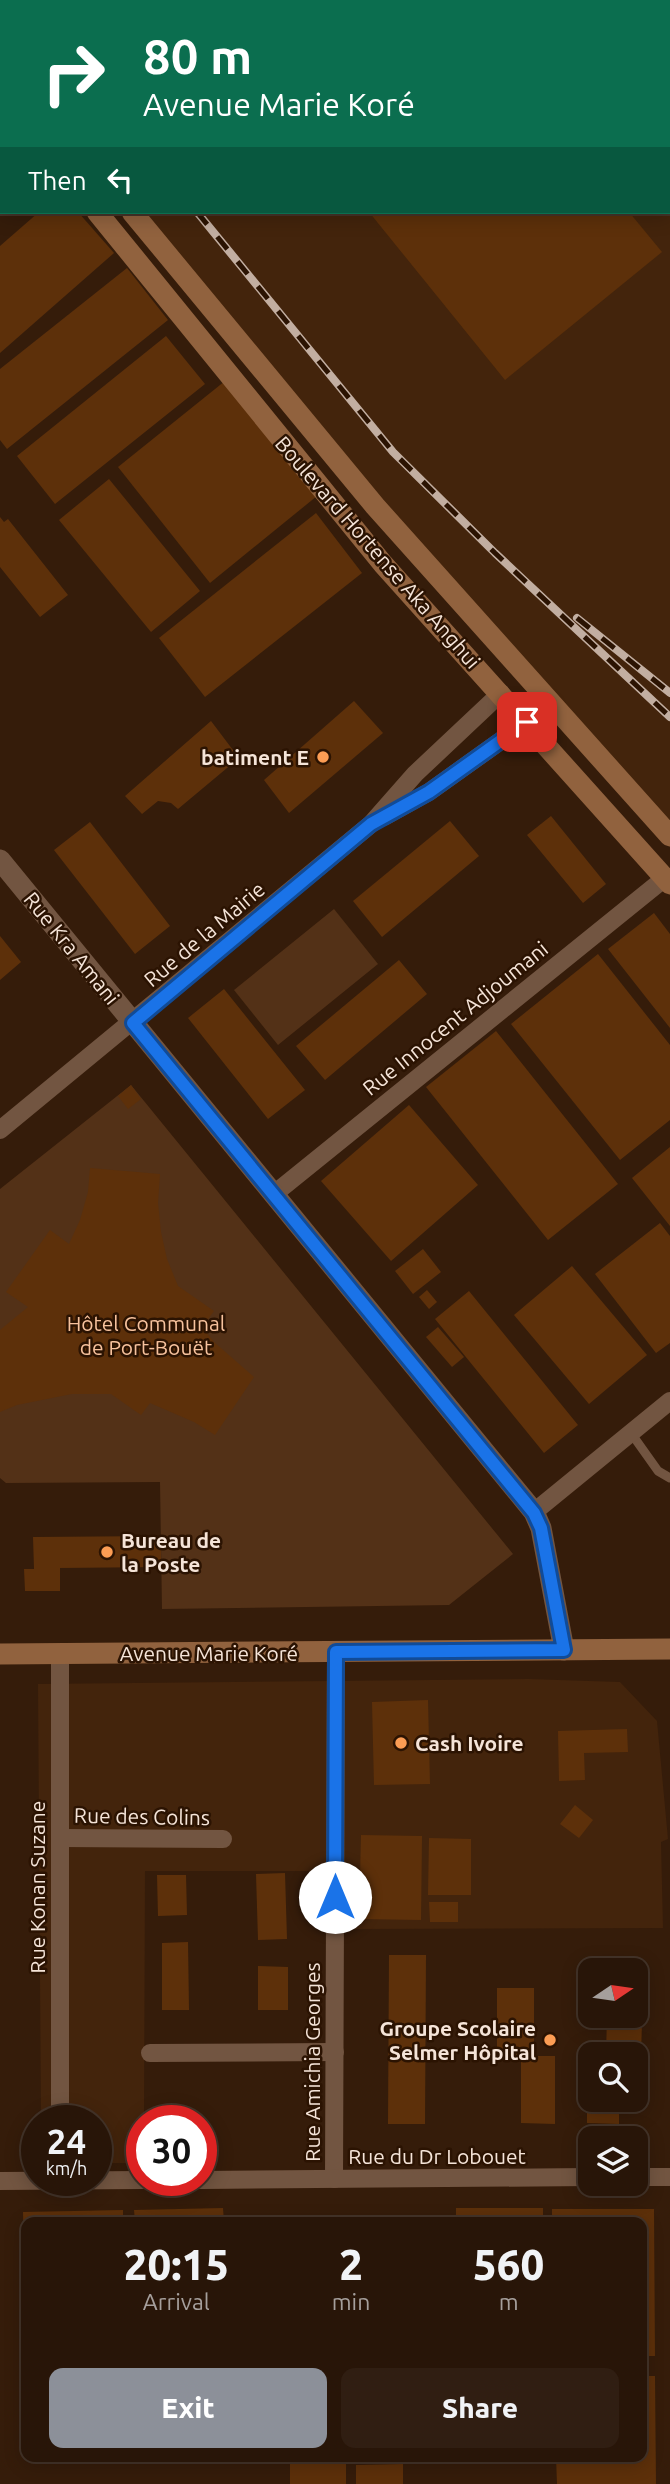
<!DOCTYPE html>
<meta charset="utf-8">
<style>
:root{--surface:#281508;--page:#301e12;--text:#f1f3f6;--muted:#a59f9c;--line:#443429;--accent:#8c9099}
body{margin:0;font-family:Ubuntu,sans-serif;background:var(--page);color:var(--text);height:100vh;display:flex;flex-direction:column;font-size:26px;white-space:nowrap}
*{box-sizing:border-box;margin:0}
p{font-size:23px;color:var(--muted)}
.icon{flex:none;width:38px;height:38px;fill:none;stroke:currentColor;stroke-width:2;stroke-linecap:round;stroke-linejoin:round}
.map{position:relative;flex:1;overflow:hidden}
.drawer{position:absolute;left:21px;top:2217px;width:626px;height:245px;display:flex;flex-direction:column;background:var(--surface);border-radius:14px;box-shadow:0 4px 18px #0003,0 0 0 2px var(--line)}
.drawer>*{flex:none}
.banner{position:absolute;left:0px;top:0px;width:670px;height:214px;box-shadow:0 4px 18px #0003,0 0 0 2px var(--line);background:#0b6e4f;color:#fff;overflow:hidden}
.needle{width:46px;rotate:77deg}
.controls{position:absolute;left:578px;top:1958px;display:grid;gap:14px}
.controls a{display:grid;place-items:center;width:70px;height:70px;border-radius:14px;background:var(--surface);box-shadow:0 4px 18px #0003,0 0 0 2px var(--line);font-size:35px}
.speed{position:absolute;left:21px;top:2105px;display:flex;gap:14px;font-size:35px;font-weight:700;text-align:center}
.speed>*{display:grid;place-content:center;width:91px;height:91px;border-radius:50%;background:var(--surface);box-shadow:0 4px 18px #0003,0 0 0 2px var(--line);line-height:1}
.speed small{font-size:18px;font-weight:400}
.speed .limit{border:10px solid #d22;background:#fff;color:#111}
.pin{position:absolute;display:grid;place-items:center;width:60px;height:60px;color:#fff;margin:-30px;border-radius:14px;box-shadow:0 4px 10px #0006}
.me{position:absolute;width:77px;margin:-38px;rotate:0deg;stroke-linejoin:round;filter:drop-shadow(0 0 5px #0008)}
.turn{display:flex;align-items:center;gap:24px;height:147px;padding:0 28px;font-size:32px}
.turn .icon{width:91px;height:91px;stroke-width:2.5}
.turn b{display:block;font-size:49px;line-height:60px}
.then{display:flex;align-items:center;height:66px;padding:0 28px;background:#0003;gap:14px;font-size:26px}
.eta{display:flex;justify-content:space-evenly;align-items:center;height:119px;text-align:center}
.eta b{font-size:42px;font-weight:800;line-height:49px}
.action{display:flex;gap:14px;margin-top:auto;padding:14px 28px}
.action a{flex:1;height:80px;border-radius:14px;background:var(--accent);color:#fff;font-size:28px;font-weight:800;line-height:80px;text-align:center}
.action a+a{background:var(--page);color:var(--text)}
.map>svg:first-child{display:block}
</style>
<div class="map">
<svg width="670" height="2484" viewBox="0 0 670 2484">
<rect width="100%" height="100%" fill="#351c0a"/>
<!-- built -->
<g fill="#43240c">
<polygon points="0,0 554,0 556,2 2,2 2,61"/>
<polygon points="669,140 670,142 670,843 128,212 668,212"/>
<polygon points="528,1679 620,1682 657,1721 668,1839 661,1842 663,1928 351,1929 351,1871 145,1871 144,2121 142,2121 142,2163 96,2163 96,2121 41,2121 38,1684"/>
</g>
<!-- green -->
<g fill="#533117">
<polygon points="334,909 378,964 278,1045 234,990"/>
<polygon points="131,1085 513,1554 449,1605 162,1609 160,1482 6,1483 0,1478 0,1189"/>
</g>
<!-- building -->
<g fill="#5d300a">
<polygon points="39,212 78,212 114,253 0,353 0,246"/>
<polygon points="369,212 629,212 662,252 505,380"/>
<polygon points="127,268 168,320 7,449 0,440 0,369"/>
<polygon points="166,336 205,384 55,504 17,456"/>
<polygon points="225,381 317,496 210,583 118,467"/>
<polygon points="109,479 200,591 151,632 59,520"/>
<polygon points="316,513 362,573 205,697 159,638"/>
<polygon points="0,517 4,522 8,519 68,595 40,617 0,567"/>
<polygon points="354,701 383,733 289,813 264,780"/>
<polygon points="211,721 239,758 178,809 171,803 158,801 142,814 125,796"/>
<polygon points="551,816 606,884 583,903 527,835"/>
<polygon points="450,821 479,856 382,937 353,901"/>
<polygon points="90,822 170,926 135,954 54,850"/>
<polygon points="654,913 670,934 670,1028 608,949"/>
<polygon points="0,936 21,962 0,980"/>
<polygon points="598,954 670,1045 670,1120 620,1160 511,1024"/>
<polygon points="399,960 427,994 325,1080 296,1046"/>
<polygon points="224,989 305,1090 268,1119 188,1018"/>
<polygon points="496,1031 618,1184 548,1240 426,1087"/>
<polygon points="131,1085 141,1099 128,1109 118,1096"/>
<polygon points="409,1105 478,1185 391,1261 321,1181"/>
<polygon points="670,1147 670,1226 632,1178"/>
<polygon points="90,1168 160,1174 158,1203 161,1232 167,1259 178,1286 214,1311 202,1327 214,1342 254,1377 215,1435 194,1422 150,1403 141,1415 111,1394 72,1394 17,1405 0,1412 0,1330 28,1307 6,1292 50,1230 69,1244 80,1220 88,1192"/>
<polygon points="660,1223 670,1236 670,1343 656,1353 595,1274"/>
<polygon points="423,1249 441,1272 413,1294 395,1271"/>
<polygon points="572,1266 647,1355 589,1404 514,1315"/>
<polygon points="427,1290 437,1302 429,1309 419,1297"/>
<polygon points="469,1291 578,1425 544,1453 435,1319"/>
<polygon points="438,1327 464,1357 452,1367 426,1337"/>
<polygon points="161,1536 161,1567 60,1568 60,1591 25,1591 24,1569 34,1569 33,1537"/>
<polygon points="428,1700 430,1784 374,1785 372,1702"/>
<polygon points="627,1729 628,1752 584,1753 585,1780 559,1781 558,1731"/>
<polygon points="575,1805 593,1820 579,1838 560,1824"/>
<polygon points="361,1835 422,1836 421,1920 359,1919"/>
<polygon points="429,1838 471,1839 471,1895 428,1895"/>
<polygon points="285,1873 287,1939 258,1940 256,1874"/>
<polygon points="157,1875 186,1875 187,1915 158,1916"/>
<polygon points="429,1902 458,1902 458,1922 430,1922"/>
<polygon points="188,1942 189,2010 162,2010 162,1943"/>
<polygon points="389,1955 426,1955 425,2124 388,2124"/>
<polygon points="258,1966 288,1967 288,2010 258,2010"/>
<polygon points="497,1988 534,1988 534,2056 555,2056 555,2124 521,2123 521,2059 497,2059"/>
<polygon points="635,1988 643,1988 641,2056 606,2054 607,2016 635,2016"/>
<polygon points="587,2076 590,2076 590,2100 619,2100 619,2124 587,2123"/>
<polygon points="223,2208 224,2222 135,2222 134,2210"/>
<rect x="456" y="2208" width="87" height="14"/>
<polygon points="552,2209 654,2209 655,2356 642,2356 642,2222 552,2222"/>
<polygon points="123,2210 123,2222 26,2222 26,2261 24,2261 23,2212"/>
<polygon points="642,2376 655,2376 656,2484 557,2484 556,2457 642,2457"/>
<rect x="290" y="2463" width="56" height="21"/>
<polygon points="403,2464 403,2484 356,2484 356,2465"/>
</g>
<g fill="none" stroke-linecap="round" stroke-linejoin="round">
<!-- service -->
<g stroke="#725541" stroke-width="9">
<polyline points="153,0 155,2"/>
<polyline points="631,1433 658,1471 670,1478"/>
</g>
<!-- minor -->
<g stroke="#725541" stroke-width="18">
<polyline points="344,2 346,0"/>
<polyline points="384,817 429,792 527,722"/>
<polyline points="0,1130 371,824 415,774 501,693"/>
<polyline points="274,1194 665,878"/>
<polyline points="534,1512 670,1401"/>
<polyline points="60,1838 223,1839"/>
<polyline points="150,2053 335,2052"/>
<polyline points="60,2121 60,1654"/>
<polyline points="635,2177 670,2177"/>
<polyline points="334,2179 336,1652"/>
<polyline points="201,2180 590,2177"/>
<polyline points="0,2181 142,2180"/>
</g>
<!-- tertiary -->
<polyline stroke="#725541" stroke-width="21" points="0,860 534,1512 541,1528 564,1650"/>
<!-- secondary -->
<g stroke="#91623e" stroke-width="21">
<polyline points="0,47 2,49"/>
<polyline points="0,95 2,97"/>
<polyline points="97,212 383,564 670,884"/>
<polyline points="132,212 375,506 670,836"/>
<polyline points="0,1654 670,1649"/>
</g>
<!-- rail casing -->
<g stroke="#c2aea1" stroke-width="8">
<g id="rail">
<polyline points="24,0 25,2"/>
<polyline points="197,212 393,452 495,553 670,717"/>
<polyline points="577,618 670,693"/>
</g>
</g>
<!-- rail -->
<use href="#rail" stroke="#2b1302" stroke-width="5" stroke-dasharray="16" stroke-linecap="butt"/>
</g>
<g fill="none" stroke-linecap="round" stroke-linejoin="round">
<!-- route casing -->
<g stroke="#114b97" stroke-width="18">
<polyline id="route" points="335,1897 336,1652 564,1650 541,1528 534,1513 133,1023 371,824 429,792 527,722"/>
</g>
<!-- route -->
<use href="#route" stroke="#1a73e8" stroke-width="12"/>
</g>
<!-- markers -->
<g fill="#fc9d54" stroke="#2b1302" stroke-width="2.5">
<circle cx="323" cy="757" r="7"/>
<circle cx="107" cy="1552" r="7"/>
<circle cx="401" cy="1743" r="7"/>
<circle cx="550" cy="2040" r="7"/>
</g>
<g text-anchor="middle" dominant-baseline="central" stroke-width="5" stroke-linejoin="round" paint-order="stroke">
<!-- street labels -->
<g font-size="21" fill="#f5e4d8" stroke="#2b1302">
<text transform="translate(378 552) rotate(49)">Boulevard Hortense Aka Anghui</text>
<text transform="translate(204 934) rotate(-40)">Rue de la Mairie</text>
<text transform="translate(72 948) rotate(51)">Rue Kra Amani</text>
<text transform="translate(455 1018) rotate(-39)">Rue Innocent Adjoumani</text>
<text x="209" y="1653">Avenue Marie Koré</text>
<text transform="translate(142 1816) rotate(1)">Rue des Colins</text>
<text transform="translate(37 1887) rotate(-90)">Rue Konan Suzane</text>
<text transform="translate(312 2062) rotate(-90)">Rue Amichia Georges</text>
<text x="437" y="2156">Rue du Dr Lobouet</text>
</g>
<!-- poi labels -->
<g font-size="21" font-weight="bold" fill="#f5e4d8" stroke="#2b1302" text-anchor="end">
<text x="309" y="757">batiment E</text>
<text x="121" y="1540" text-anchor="start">Bureau de<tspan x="121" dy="24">la Poste</tspan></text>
<text x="415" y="1743" text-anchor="start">Cash Ivoire</text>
<text x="536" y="2028">Groupe Scolaire<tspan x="536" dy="24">Selmer Hôpital</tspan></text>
</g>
<!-- park labels -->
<g font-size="21" fill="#f7c29d" stroke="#2b1302">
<text x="146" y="1323">Hôtel Communal<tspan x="146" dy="24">de Port-Bouët</tspan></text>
</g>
</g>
</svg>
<div class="controls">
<a><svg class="needle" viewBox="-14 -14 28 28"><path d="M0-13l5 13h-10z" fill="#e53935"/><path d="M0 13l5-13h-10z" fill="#a59f9c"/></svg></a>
<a><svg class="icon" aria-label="search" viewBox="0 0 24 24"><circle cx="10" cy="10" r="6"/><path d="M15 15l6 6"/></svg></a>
<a><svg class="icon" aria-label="layers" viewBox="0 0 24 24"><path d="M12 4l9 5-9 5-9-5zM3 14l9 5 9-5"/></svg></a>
</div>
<div class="speed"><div>24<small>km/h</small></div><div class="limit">30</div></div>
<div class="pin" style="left:527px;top:722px;background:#d93025"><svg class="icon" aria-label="arrive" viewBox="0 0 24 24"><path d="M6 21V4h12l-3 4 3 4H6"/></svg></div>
<svg class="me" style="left:335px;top:1897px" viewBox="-20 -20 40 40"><circle r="19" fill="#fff"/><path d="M0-13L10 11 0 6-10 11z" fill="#1a73e8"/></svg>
<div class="banner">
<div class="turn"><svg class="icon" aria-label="right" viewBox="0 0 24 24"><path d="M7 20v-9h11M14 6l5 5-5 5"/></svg><div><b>80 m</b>Avenue Marie Koré</div></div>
<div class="then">Then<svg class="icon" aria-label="left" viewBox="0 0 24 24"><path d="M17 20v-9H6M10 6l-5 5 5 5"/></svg></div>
</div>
<section class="drawer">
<div class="eta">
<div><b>20:15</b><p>Arrival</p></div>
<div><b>2</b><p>min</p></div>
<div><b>560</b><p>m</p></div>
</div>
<div class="action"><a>Exit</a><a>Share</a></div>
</section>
</div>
